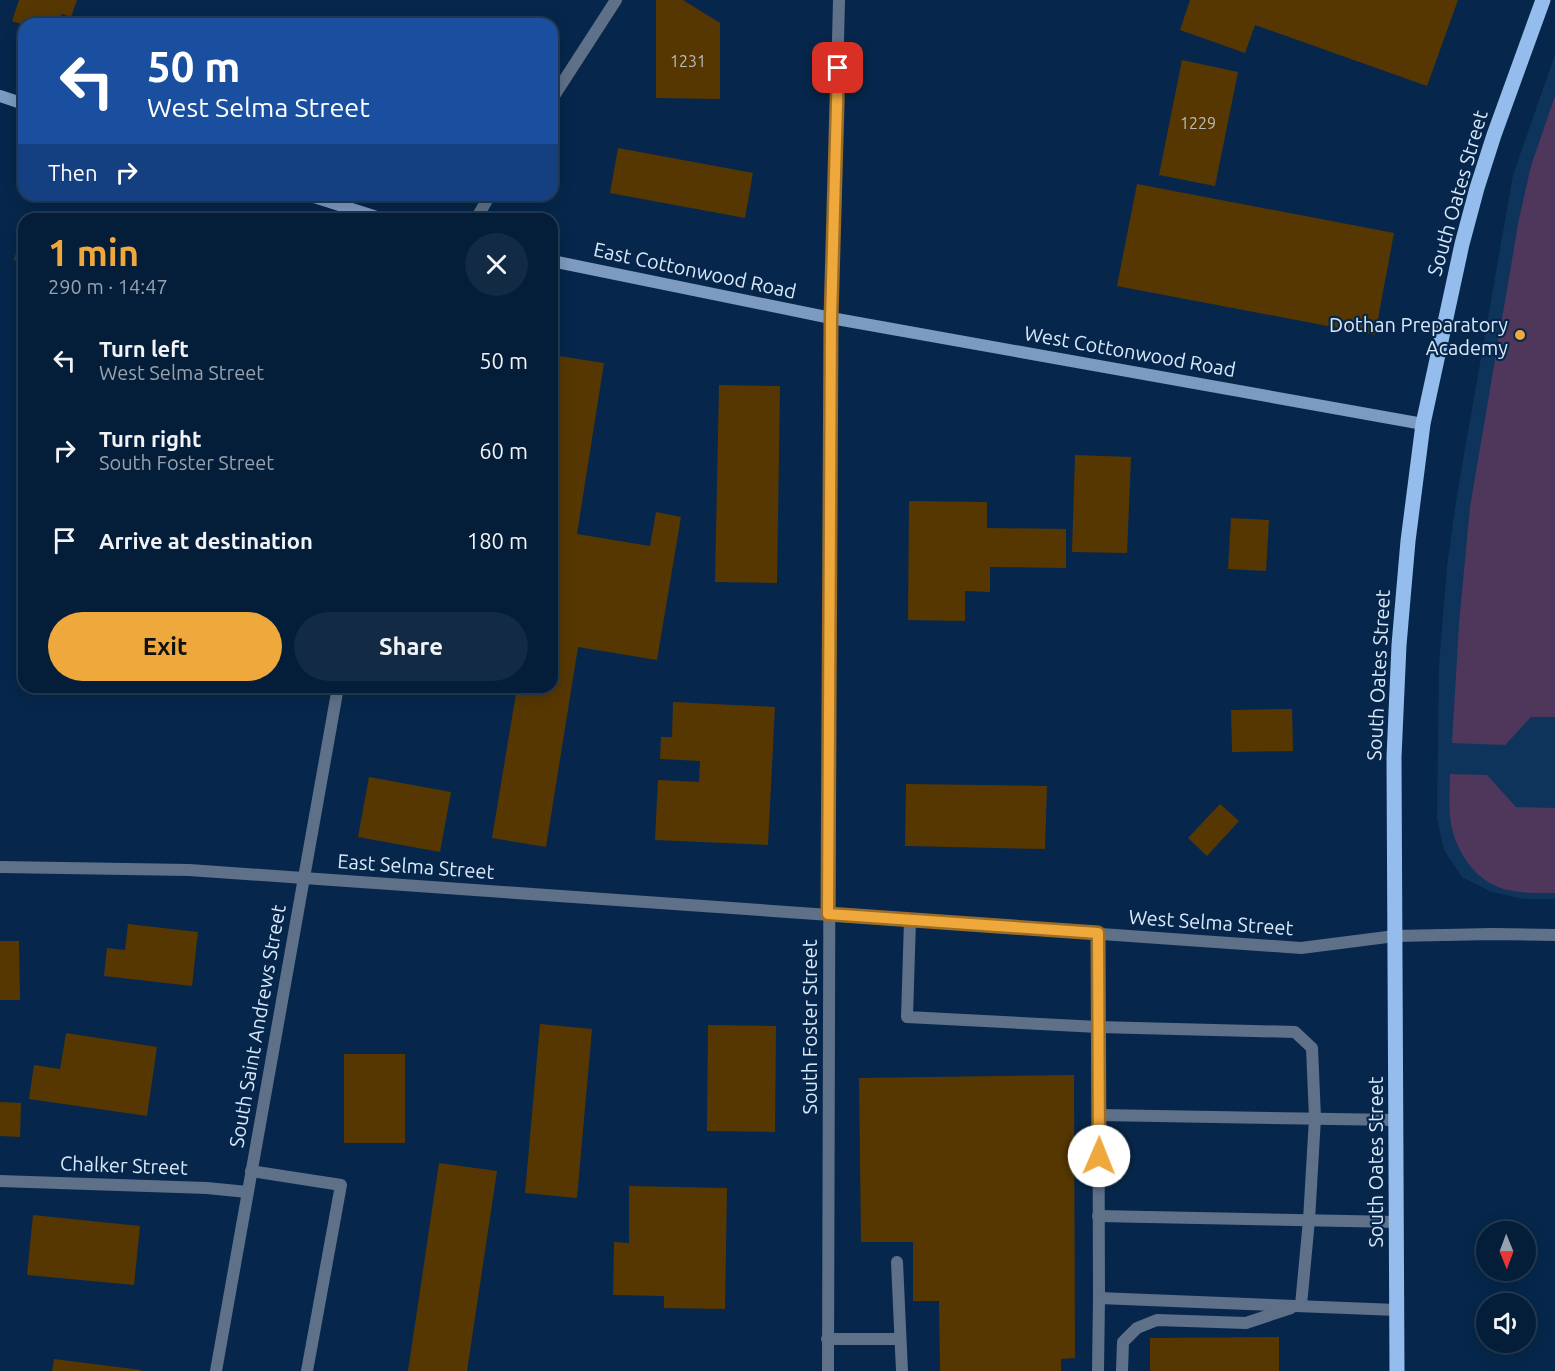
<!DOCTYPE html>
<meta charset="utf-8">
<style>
:root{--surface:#041d38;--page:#122a43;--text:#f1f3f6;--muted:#97a2ae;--line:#253b53;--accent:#eea83c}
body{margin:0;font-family:Ubuntu,sans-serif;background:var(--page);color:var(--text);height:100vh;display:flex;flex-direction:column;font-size:22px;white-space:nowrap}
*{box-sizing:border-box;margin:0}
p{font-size:20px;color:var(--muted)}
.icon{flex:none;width:33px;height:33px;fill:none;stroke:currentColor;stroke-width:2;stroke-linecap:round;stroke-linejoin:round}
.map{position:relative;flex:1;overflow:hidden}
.panel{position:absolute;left:18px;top:213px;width:540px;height:480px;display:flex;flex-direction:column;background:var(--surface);border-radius:18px;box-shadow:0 3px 15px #0003,0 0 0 2px var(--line)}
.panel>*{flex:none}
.top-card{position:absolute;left:18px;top:18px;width:540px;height:183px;border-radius:18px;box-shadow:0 3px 15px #0003,0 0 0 2px var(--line);background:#1a4fa0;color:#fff;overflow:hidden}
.needle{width:39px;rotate:179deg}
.controls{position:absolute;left:1476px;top:1221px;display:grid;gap:12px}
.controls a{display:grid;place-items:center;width:60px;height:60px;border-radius:50%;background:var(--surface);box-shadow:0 3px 15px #0003,0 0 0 2px var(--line);font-size:30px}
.pin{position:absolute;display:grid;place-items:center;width:51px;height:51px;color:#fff;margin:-26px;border-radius:12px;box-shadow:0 3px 9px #0006}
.me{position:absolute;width:66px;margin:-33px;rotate:1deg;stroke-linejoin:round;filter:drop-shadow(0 0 4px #0008)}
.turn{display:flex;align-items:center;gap:21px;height:126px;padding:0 30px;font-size:27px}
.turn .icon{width:78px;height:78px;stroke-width:2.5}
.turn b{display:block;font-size:42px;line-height:51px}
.then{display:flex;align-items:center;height:57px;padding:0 30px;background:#0003;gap:12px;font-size:22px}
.round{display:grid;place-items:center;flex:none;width:63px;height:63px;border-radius:32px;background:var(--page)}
.summary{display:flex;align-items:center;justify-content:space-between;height:102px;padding:0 30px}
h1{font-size:36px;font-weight:700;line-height:45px;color:var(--accent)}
.button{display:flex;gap:12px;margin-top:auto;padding:12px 30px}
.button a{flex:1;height:69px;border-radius:36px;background:var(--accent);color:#111;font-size:24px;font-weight:700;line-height:69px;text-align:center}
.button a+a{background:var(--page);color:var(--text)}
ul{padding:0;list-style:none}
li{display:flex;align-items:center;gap:18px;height:90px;padding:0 30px}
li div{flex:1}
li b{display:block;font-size:22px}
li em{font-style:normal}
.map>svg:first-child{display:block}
</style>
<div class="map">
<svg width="1555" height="1371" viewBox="0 0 1555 1371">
<rect width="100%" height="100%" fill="#06274b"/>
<!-- built -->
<polygon fill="#0f345c" points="1555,55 1555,899 1523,899 1492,892 1462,877 1444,850 1437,818 1439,666 1447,567 1457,495 1513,175"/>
<!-- green -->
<g fill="#4f375b">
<polygon points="1555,96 1555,717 1531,717 1505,745 1452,743 1459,624 1470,507 1519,219 1531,166"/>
<path d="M1450,774L1487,775L1516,807L1555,808V893C1536,893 1513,894 1496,886C1470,875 1452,843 1450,816C1449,802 1450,788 1450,774Z"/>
</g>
<!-- building -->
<g fill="#563702">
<polygon points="19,0 77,0 71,17 62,14 59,24 24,25 12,21"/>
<polygon points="656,0 683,0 720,23 720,99 656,98"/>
<polygon points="1190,0 1458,0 1427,86 1255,25 1245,53 1180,30"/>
<polygon points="1182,60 1238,72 1215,186 1159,175"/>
<polygon points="618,148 753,173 745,218 610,193"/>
<polygon points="1137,184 1394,233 1375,335 1117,286"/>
<polygon points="23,228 24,229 24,263 14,260"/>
<polygon points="552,355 604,363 577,534 650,546 656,512 681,517 657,660 578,647 546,847 492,838 517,687 552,687"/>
<polygon points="719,385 780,386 777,583 715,582"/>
<polygon points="1075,455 1131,457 1127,553 1072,552"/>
<polygon points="909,501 987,502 987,528 1066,529 1066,568 990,567 990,592 965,591 965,621 908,620"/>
<polygon points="1231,518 1269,520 1266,571 1228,569"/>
<polygon points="673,702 775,707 768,845 655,840 658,780 699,782 700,761 660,759 661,737 672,737"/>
<polygon points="1292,709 1293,751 1232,752 1231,710"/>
<polygon points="369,777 451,792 440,852 358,837"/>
<polygon points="906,784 1047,786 1045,849 905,846"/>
<polygon points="1220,804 1239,821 1207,856 1188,838"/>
<polygon points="128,924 198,932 192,986 104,976 107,948 125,950"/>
<polygon points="0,941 19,941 20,1000 0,1000"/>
<polygon points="540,1024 592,1029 577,1198 525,1193"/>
<polygon points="708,1025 776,1026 775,1132 707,1131"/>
<polygon points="66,1033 157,1047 147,1116 29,1099 34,1065 60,1069"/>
<rect x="344" y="1054" width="61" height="89"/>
<polygon points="1074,1075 1075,1358 1061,1359 1061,1371 940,1371 939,1301 913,1301 913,1242 861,1242 859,1078"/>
<polygon points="0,1102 21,1103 20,1137 0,1136"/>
<polygon points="439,1163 497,1171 467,1371 408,1371"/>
<polygon points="629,1186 727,1188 725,1309 664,1308 664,1296 613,1295 614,1242 629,1243"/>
<polygon points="33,1215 140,1226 134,1285 27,1275"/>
<polygon points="1279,1337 1279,1371 1150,1371 1150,1338"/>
<polygon points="54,1359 141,1370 141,1371 52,1371"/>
</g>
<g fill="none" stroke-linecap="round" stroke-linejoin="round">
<!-- service -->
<g stroke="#5e7188" stroke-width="12">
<polyline points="910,920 907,1017 1098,1027 1295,1032 1312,1048 1315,1118 1309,1220 1301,1305"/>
<polyline points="1098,933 1099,1298 1397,1310"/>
<polyline points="1099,1115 1396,1120"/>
<polyline points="251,1171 341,1185 307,1371"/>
<polyline points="1098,1216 1397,1222"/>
<polyline points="897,1262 902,1371"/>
<polyline points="827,1339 900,1339"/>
<polyline points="1098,1371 1099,1298"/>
<polyline points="1122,1371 1123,1342 1137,1328 1157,1320 1246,1323 1291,1308"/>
</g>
<!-- minor -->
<g stroke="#5e7188" stroke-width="12">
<polyline points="0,1181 207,1188 247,1192"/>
<polyline points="828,1371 831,318 839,0"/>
</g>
<!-- tertiary -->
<g stroke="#5e7188" stroke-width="12">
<polyline points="552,99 616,0"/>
<polyline points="476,219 490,195"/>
<polyline points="0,867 189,870 1301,948 1395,936 1493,934 1555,935"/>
<polyline points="216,1371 338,687"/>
</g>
<!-- secondary -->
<g stroke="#7d9bc0" stroke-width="12">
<polyline points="0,96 24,104"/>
<polyline points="308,195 383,219"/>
<polyline points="552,261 831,318 1423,424"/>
</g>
<!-- primary -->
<polyline stroke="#94bcec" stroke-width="15" points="1397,1371 1394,757 1399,645 1408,541 1423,424 1462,244 1477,188 1494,135 1543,0"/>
</g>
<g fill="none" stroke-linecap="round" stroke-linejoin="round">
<!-- route casing -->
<g stroke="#9b6d27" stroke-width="15">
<polyline id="route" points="838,68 831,318 828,914 1098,933 1099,1156"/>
</g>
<!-- route -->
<use href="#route" stroke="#eea83c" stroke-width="10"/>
</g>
<!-- markers -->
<circle fill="#eea83c" stroke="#06274b" stroke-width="2" cx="1520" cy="335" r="6"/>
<g text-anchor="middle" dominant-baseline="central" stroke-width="4.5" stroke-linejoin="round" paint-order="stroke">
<!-- number labels -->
<g font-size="16" fill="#b8bcbb">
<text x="688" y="61">1231</text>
<text x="1198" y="123">1229</text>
</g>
<!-- street labels -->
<g font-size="20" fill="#d9e8f9" stroke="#06274b">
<text transform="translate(1457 193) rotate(-74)">South Oates Street</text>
<text transform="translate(695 270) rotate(12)">East Cottonwood Road</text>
<text transform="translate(1130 351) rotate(10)">West Cottonwood Road</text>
<text transform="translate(1378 675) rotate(-87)">South Oates Street</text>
<text transform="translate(416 866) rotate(4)">East Selma Street</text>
<text transform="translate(1211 922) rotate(4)">West Selma Street</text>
<text transform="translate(257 1026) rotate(-80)">South Saint Andrews Street</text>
<text transform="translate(809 1027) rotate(-90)">South Foster Street</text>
<text transform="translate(1375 1162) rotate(-90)">South Oates Street</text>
<text transform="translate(124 1165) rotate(2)">Chalker Street</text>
</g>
<!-- poi labels -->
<g font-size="20" fill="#d9e8f9" stroke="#06274b" text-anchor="end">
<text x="1508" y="324">Dothan Preparatory<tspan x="1508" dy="23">Academy</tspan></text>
</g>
</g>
</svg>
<div class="controls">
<a><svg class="needle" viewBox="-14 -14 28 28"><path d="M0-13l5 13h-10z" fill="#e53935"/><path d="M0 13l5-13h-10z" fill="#97a2ae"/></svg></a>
<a><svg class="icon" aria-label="sound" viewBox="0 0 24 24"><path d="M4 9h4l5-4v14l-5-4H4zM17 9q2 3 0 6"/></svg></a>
</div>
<div class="pin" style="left:838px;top:68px;background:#d93025"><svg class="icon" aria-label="arrive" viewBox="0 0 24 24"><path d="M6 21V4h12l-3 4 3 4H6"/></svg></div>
<svg class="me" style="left:1099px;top:1156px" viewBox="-20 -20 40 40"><circle r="19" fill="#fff"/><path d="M0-13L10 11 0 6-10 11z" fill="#eea83c"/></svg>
<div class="top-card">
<div class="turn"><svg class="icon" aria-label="left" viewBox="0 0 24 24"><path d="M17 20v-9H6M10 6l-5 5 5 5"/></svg><div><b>50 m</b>West Selma Street</div></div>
<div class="then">Then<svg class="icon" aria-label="right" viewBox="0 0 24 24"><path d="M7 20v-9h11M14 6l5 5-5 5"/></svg></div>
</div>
<section class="panel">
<div class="summary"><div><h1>1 min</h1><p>290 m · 14:47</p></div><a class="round"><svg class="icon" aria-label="close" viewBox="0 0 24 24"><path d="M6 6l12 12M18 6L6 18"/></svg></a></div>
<ul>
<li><svg class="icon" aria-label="left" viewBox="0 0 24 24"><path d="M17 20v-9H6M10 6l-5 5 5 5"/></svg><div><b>Turn left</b><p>West Selma Street</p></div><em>50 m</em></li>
<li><svg class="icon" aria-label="right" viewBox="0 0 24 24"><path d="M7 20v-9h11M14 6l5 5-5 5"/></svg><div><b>Turn right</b><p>South Foster Street</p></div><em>60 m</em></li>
<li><svg class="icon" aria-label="arrive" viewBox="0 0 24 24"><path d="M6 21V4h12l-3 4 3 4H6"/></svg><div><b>Arrive at destination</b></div><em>180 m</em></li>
</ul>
<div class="button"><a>Exit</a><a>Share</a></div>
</section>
</div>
